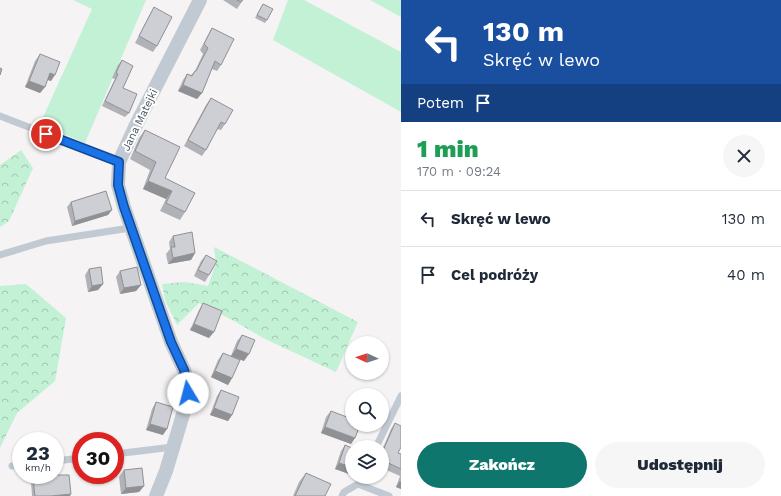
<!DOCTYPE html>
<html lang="pl">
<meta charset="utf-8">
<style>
:root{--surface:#fff;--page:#f6f6f7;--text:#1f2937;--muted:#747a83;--line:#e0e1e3;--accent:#0f766e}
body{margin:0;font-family:"Work Sans",sans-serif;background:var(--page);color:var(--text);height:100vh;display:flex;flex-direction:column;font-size:15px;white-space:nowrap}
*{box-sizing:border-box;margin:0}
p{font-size:13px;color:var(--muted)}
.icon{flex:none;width:22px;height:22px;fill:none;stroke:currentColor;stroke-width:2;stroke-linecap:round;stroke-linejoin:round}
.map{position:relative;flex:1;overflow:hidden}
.sheet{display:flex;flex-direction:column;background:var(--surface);width:380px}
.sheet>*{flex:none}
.top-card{background:#1a4fa0;color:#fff;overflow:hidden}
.needle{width:26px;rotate:273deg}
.tools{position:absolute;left:345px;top:336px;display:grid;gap:8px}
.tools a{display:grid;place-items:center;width:44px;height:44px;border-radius:50%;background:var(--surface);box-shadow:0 1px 3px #0004;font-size:20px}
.speed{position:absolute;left:12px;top:432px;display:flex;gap:8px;font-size:20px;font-weight:700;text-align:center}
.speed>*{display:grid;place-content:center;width:52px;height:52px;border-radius:50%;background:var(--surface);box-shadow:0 1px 3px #0004;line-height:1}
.speed small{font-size:10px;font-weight:400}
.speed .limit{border:6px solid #d22;background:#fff;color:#111}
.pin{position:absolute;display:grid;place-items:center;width:34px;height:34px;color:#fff;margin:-17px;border:2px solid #fff;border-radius:50%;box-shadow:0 1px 4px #0007}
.me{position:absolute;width:44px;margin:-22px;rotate:352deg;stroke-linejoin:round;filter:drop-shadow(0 0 3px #0008)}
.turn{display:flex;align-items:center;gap:14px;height:84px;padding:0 16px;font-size:18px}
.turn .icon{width:52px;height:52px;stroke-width:2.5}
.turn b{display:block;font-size:28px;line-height:34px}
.then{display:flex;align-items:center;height:38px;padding:0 16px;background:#0003;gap:8px;font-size:15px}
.round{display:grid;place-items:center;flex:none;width:42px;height:42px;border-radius:21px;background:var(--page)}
.headline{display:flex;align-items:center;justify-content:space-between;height:68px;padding:0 16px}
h1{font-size:24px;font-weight:800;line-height:30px;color:#1e9e55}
.action{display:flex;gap:8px;margin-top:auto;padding:8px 16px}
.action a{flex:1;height:46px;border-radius:24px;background:var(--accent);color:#fff;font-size:16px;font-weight:800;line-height:46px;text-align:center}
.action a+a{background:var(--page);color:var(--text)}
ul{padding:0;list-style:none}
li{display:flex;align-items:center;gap:12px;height:56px;padding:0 16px;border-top:1px solid var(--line)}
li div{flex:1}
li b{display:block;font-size:15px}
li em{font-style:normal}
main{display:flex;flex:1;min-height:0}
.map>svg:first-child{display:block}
</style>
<main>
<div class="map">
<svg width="401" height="496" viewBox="0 0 401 496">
<defs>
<pattern id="forest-crowns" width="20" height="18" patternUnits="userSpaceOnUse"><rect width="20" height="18" fill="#c3f1d5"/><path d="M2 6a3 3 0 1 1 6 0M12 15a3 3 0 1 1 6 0" fill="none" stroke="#a0c6b0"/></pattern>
</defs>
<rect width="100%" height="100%" fill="#f5f3f3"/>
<!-- grass -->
<g fill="#c3f1d5">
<polygon points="73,0 146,0 85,143 40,124 92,9"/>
<polygon points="288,0 304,0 401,52 401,112 273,40"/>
<polygon points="370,0 401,0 401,17"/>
</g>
<!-- forest -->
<g fill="url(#forest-crowns)">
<polygon points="21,150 33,168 9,221 0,227 0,165"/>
<polygon points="214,247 358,322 336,372 265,339 234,321 199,303 177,325 165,300 162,284 184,282 208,286 216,263"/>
<polygon points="26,284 66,318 55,381 17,413 0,448 0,286"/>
</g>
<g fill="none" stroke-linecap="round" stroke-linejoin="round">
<!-- lane -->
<g stroke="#c1cad2" stroke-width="7">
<polyline points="0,116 119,162"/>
<polyline points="0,255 46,241 130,228"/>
<polyline points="376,447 401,396"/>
<polyline points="115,454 173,447"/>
<polyline points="55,461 81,458"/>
<polyline points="12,466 21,465"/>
<polyline points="342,496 344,492 358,484 389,496"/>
</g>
<!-- street -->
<polyline stroke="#c1cad2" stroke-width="14" points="156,496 166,471 187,401 189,385 184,370 171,342 124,207 118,185 119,162 136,125 200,0"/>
</g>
<!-- wall -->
<g fill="#b0b2b7">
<polygon points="223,0 243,0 237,9"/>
<polygon points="263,4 267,20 265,23 255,18"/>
<polygon points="154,7 157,46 153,52 135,43 150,14"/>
<polygon points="212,28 221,65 217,71 212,69 202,93 197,99 178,91 183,80 187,74 191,75 195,71 203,54 200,50 208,35"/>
<polygon points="40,54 51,81 47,80 45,87 40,93 25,87 35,61"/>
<polygon points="122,60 123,88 129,113 125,117 102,106 115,79 112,78 118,65"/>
<polygon points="211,98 225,124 221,130 217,129 206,150 202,156 184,146 206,105"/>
<polygon points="145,130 165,178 185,212 180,220 160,211 166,199 143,189 150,170 130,159 139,138"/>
<polygon points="71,202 108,215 72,226 67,207"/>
<polygon points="173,236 195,253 191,260 168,264 166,254 170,249 169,242"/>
<polygon points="206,255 209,275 205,282 194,276 201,261"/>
<polygon points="89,269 103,284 98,290 88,292 85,275"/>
<polygon points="120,271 141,285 136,291 120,294 116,277"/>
<polygon points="203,303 209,338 190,330 199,310"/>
<polygon points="242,335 244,361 231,356 237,341"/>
<polygon points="223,353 232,378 228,385 211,377 218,360"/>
<polygon points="221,390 232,415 228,421 210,415 217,396"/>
<polygon points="156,402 163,435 146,430 152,409"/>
<polygon points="331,411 355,438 351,444 321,433 326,417"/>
<polygon points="395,423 398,453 401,454 401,489 396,487 400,476 382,468 382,450 391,429"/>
<polygon points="345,445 352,448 352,475 335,469 341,451"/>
<polygon points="124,470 144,486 139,492 121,494 119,477"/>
<polygon points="306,473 325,496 293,496 299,482"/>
<polygon points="33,478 70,496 32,496 31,481"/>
</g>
<!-- shaded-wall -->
<g fill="#909195">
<polygon points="50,73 55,75 51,81 46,79"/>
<polygon points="29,81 45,87 40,93 25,87"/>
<polygon points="183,85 202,93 197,99 178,91"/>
<polygon points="148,181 172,191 166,199 143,189"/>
<polygon points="112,210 108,215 72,226 75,221"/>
<polygon points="195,253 191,260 168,264 173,258"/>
<polygon points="103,284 98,290 88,292 92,286"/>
<polygon points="141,285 136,291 120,294 124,288"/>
<polygon points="194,324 214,332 209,338 190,330"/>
<polygon points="236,349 249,354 244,361 231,356"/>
<polygon points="215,371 232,378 228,385 211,377"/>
<polygon points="214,408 232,415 228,421 210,415"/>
<polygon points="150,424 167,429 163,435 146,430"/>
<polygon points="325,427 355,438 351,444 321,433"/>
<polygon points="339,463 352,467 352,475 335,469"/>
<polygon points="400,481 401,482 401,489 396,487"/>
<polygon points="144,486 139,492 121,494 126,488"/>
<polygon points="71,494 70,496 51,496"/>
</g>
<!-- building -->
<g fill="#cdcfd5" stroke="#909195">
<polygon points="237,0 243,0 241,2"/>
<polygon points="263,4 273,9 267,20 257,15"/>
<polygon points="154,7 172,17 157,46 139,36"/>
<polygon points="212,28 234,39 221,65 215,61 202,93 183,85 187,74 192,76 195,71 196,71 208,48 204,44"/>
<polygon points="40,54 60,62 55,75 50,73 45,87 29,81"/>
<polygon points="122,60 133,66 123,88 137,94 129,113 105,101 118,74 116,73"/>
<polygon points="0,68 2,69 0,75"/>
<polygon points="211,98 233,110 225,124 221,122 206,150 188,140"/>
<polygon points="145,130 180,147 165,178 195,193 185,212 166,203 172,191 148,181 156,162 135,151"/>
<polygon points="106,191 112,210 75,221 71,202"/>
<polygon points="192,232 195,253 173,258 171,247 175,247 173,236"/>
<polygon points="206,255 217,261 209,275 198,270"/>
<polygon points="101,267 103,284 92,286 89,269"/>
<polygon points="137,267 141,285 124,288 120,271"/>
<polygon points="203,303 222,311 214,332 194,324"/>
<polygon points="242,335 255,340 249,354 236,349"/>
<polygon points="223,353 240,360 232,378 215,371"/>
<polygon points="221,390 239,397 232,415 214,408"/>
<polygon points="156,402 173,407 167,429 150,424"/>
<polygon points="331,411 352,419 352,425 360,425 355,438 325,427"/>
<polygon points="395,423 401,426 401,447 398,453 401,454 401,469 382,460 382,453"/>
<polygon points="345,445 352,448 352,467 339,463"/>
<polygon points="142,468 144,486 126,488 124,470"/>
<polygon points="306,473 331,484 325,496 295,496"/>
<polygon points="46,475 69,475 71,494 51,496 35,496 33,478"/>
</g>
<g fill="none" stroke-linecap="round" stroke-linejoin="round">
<!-- route casing -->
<g stroke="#114b97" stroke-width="10">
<polyline id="route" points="46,134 119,162 118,185 124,207 171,342 184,370 188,385 188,393"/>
</g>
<!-- route -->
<use href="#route" stroke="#1a73e8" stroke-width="7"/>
</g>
<g text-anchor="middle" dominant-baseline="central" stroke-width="4" stroke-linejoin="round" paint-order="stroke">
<!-- street labels -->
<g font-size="11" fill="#4a5661" stroke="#fff">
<text transform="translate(140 120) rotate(-64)">Jana Matejki</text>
</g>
</g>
</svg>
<div class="tools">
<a><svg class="needle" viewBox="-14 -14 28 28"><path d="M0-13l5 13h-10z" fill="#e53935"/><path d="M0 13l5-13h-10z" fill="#747a83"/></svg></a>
<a><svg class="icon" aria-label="search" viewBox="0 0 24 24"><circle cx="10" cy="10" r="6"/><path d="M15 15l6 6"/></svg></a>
<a><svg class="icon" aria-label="layers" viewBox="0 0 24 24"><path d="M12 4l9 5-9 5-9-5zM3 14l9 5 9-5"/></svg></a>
</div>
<div class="speed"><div>23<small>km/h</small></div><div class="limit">30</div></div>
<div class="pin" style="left:46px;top:134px;background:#d93025"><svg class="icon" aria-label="arrive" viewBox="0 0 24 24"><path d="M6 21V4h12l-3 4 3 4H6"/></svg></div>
<svg class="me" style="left:188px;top:393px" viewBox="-20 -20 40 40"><circle r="19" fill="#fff"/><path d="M0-13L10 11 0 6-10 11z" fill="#1a73e8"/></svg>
</div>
<section class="sheet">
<div class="top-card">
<div class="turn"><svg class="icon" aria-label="left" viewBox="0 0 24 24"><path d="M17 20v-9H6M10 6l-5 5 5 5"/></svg><div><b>130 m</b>Skręć w lewo</div></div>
<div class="then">Potem<svg class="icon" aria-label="arrive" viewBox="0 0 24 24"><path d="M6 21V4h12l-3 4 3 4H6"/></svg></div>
</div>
<div class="headline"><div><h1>1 min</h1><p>170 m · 09:24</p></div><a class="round"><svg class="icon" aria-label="close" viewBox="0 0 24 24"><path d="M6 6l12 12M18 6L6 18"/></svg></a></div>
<ul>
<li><svg class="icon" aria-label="left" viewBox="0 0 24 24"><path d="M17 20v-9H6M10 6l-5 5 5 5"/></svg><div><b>Skręć w lewo</b></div><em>130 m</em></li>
<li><svg class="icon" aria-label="arrive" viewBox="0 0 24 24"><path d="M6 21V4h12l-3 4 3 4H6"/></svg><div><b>Cel podróży</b></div><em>40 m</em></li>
</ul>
<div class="action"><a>Zakończ</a><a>Udostępnij</a></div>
</section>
</main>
